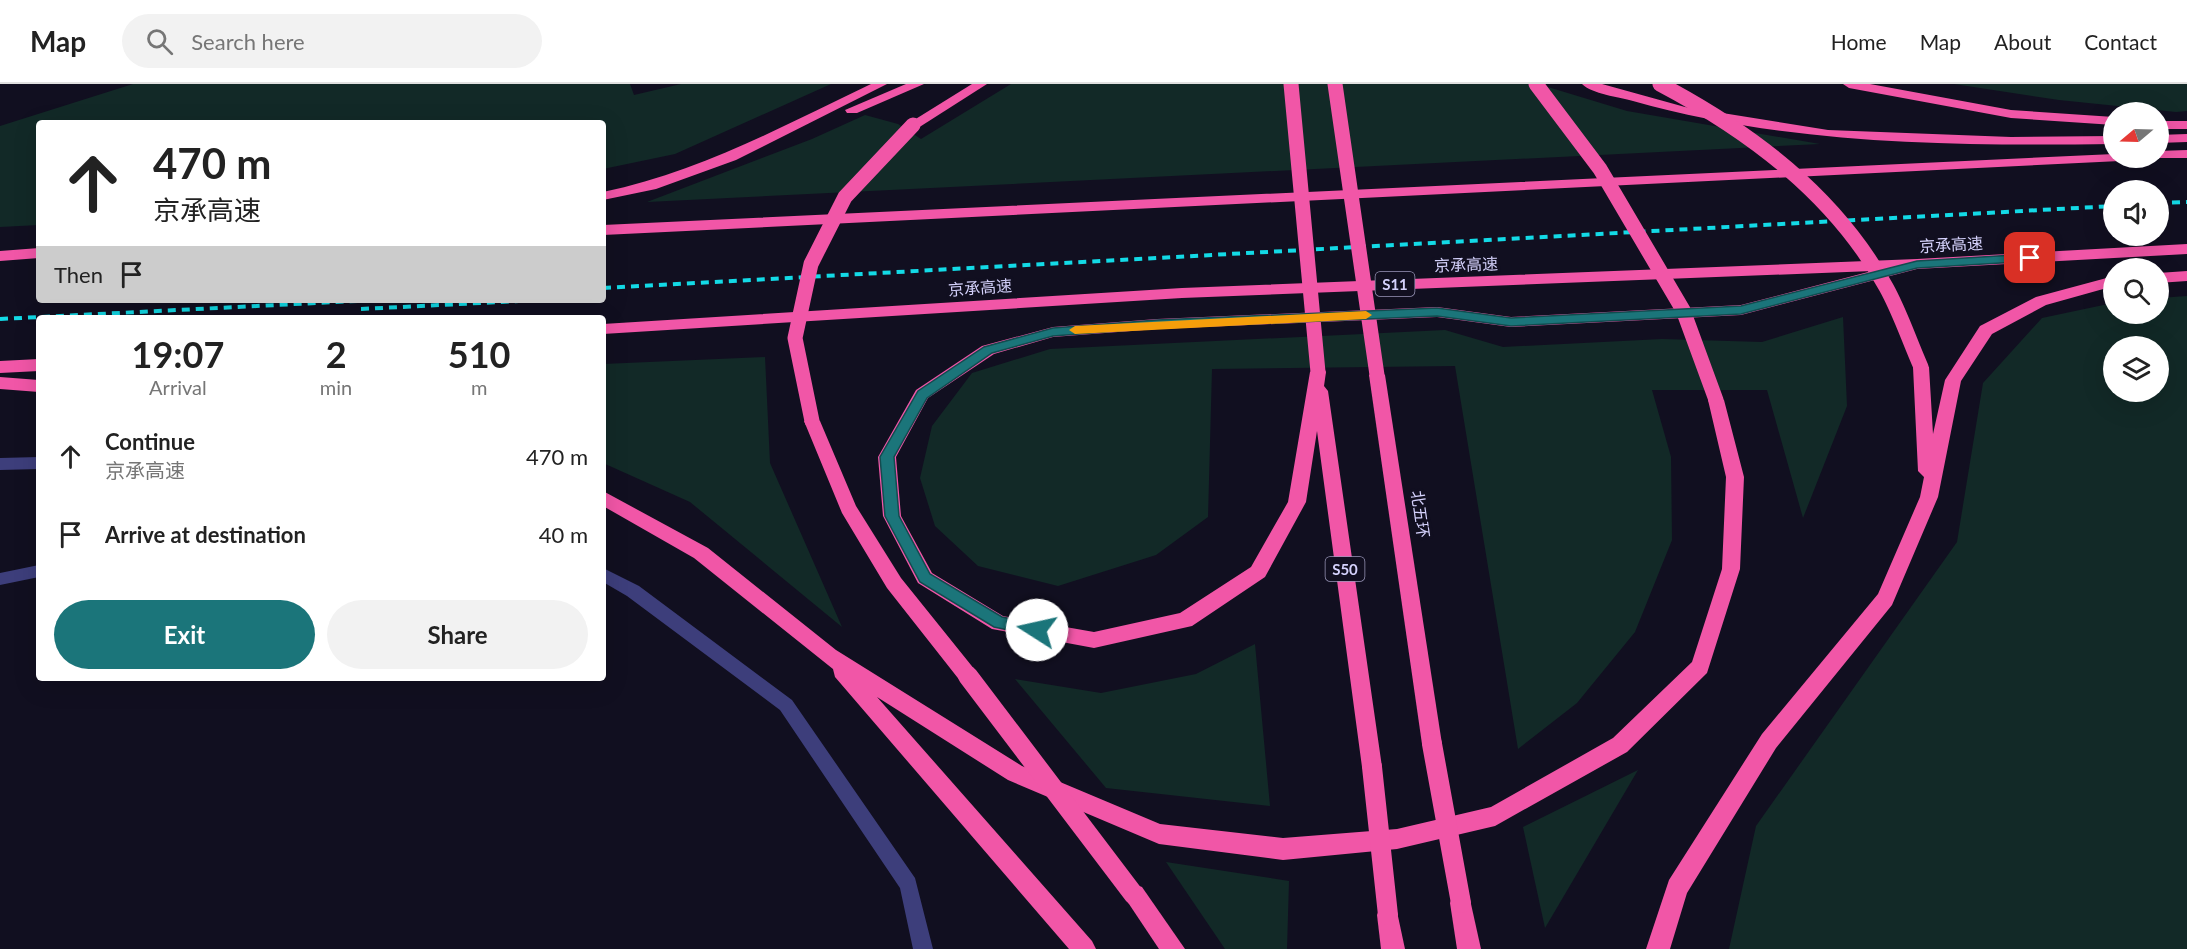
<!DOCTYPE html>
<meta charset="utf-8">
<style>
:root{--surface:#fff;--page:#f2f2f2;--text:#222;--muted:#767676;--line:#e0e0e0;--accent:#1b757a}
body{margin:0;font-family:Lato,"Noto Sans SC",sans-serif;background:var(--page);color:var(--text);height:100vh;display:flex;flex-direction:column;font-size:22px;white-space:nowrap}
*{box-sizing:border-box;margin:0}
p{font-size:20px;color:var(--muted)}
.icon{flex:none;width:33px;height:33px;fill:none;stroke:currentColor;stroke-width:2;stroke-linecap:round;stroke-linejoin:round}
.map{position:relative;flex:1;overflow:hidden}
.drawer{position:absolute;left:36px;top:231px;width:570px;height:366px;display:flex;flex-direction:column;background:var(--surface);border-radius:6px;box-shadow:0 6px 24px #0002}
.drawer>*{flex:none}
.banner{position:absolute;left:36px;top:36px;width:570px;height:183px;border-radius:6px;box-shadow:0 6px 24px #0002;background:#fff;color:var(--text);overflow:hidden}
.needle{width:39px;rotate:251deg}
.tools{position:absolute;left:2103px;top:18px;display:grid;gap:12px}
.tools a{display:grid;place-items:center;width:66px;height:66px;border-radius:50%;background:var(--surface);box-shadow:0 6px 24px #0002;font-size:30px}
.pin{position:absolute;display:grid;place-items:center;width:51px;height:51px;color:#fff;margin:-26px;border-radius:12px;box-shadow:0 3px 9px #0006}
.me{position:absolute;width:66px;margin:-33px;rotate:280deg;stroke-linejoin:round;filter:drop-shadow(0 0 4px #0008)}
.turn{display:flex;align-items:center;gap:21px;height:126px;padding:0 18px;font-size:27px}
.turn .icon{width:78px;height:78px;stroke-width:2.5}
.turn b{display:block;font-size:42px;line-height:51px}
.then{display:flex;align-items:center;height:57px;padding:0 18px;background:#0003;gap:12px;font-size:22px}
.eta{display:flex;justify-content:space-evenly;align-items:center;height:102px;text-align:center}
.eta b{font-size:36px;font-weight:700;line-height:42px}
.action{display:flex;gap:12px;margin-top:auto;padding:12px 18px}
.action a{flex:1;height:69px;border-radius:36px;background:var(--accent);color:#fff;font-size:24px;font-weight:700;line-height:69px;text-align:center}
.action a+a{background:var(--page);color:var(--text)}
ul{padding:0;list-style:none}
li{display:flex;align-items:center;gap:18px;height:78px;padding:0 18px}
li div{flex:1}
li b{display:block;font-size:22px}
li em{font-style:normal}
header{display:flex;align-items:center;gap:36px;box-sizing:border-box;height:84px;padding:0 30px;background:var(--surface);border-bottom:2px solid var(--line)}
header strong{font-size:28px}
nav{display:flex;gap:33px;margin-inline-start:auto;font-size:21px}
.search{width:420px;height:54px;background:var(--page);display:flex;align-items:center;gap:15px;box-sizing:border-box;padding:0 21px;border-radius:33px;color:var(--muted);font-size:22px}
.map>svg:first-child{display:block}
</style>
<header>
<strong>Map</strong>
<div class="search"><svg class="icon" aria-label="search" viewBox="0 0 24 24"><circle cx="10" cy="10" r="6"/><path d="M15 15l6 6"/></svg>Search here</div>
<nav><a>Home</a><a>Map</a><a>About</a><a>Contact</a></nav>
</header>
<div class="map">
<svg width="2187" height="865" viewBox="0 0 2187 865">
<rect width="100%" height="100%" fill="#110f20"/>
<!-- green -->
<g fill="#122927" fill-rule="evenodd">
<polygon points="133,0 630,0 634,11 681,0 831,0 675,70 603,85 603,39 39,39 39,141 0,143 0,42"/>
<polygon points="1011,0 1538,0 1627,27 1820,60 647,118 812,55 865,31 898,40 921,55"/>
<polygon points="1954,0 2187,0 2187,27 2176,28 2059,16"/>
<path d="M2187,212V865H1729L1756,742L1957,458L1983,299L2042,234L2113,219L2114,230H2158L2159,214ZM2158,262V308H2114V262Z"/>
<polygon points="1843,233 1847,322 1803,434 1767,306 1652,306 1671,373 1672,456 1635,548 1577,619 1518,665 1455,282 1212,285 1208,433 1156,471 1058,502 978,482 935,442 920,394 932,342 972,289 1050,265 1445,246 1503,263 1662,255 1762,258"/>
<polygon points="765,273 770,379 842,543 690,418 603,379 603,280"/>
<polygon points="1255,560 1270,722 1106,704 1015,595 1101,609 1196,590"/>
<polygon points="1638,686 1545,844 1523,743"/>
<polygon points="1166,778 1289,797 1287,865 1225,865"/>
</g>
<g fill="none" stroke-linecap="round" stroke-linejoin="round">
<!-- minor -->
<g fill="#3d3e7b" fill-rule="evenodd">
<polygon points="39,373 39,385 0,386 0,374"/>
<polygon points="39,481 39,493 0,501 0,489"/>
<polygon points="603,484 639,502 792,616 915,794 933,865 913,865 900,804 780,626 627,512 603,498"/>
</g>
<!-- highway -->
<g fill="#f156a7" fill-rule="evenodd">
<path d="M871,0H887L736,76L656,105L603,116V108C699,88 783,42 871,0Z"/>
<polygon points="906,0 924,0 857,29 847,29 845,26"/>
<polygon points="972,0 987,0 918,44 908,44 906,41"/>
<path d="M1582,0H1602L1685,23L1828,46L2011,53L2114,52V60C1952,62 1789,61 1633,17C1619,13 1592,10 1582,0Z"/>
<polygon points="1843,0 1870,0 2011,26 2114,33 2114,41 2011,34 1849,4"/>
<rect x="2158" y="37" width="29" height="8"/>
<polygon points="2187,50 2187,58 2158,59 2158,51"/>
<polygon points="2187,66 2187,74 2153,74 2158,74 2158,67"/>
<polygon points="2114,70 2114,74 2122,74 2120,77 603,151 603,141"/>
<polygon points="2187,160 2187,170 1917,185 1741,231 1511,243 1437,233 1157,245 1053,253 994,270 928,314 896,373 901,432 932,489 1003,532 1094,548 1180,529 1251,483 1288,418 1310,288 1318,282 1324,284 1326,288 1324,302 1328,307 1382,683 1379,690 1372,693 1365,690 1362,683 1317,347 1306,418 1265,493 1192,542 1094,564 992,545 918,499 883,432 878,373 916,306 982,262 1053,243 1157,235 1437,223 1511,233 1741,221 1872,187 1182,214 603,250 603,240 1182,204 1917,175"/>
<polygon points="39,164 39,174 0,177 0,167"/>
<polygon points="2187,187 2187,197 2158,199 2158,189"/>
<polygon points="2114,192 2114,202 2046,221 1992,250 1961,297 1938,413 1892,521 1776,664 1687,809 1670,865 1646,865 1669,796 1762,650 1878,510 1920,413 1924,393 1918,387 1913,283 1915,279 1921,277 1929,283 1933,350 1945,296 1980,242 2036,213"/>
<polygon points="39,275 39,287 0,289 0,277"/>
<polygon points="1377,285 1385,291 1442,660 1439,667 1432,669 1425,667 1422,660 1369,291"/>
<polygon points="0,293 39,296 39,308 0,305"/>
<polygon points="1716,310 1724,316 1744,393 1740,485 1707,589 1627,668 1495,742 1397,765 1283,776 1159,760 1008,696 877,613 1092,857 1096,865 1069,865 835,593 833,585 694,474 603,422 603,407 708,464 836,566 1022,682 1160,740 1283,754 1397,745 1491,723 1613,654 1692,578 1722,485 1726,393 1708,316"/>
<polygon points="812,331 820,337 856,422 901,494 975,586 978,592 975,598 968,601 961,598 887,504 842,429 804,337"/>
<polygon points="1134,800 1142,803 1185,865 1159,865 1123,811 1126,803"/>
<polygon points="1461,808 1469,811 1481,865 1457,865 1450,819 1453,811"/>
<polygon points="1388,820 1396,823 1405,865 1381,865 1377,831 1380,823"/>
</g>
<!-- rail -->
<g stroke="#13dae6" stroke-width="4" stroke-dasharray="8 6" stroke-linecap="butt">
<polyline points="2158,119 2187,118"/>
<polyline points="603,204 2114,122"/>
<polyline points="361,225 540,216"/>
<polyline points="0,235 375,216"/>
</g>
<!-- highway-bridge-far1 -->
<g stroke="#f156a7" stroke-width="15">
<polyline points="1291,0 1318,288"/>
<polyline points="1335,0 1377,291"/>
<polyline points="1536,0 1600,85 1683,226 1716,316"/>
<path d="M1660,0C1751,48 1835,111 1886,203C1900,228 1909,256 1921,283"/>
<polyline points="812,337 795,254 811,180 845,113 913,41"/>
</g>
<!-- highway-bridge -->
<g stroke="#f156a7" stroke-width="20">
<polyline points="968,592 1134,811"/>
<polyline points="1432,660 1461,819"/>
<polyline points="1372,683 1388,831"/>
</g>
</g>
<!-- route -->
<polygon fill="#1b757a" stroke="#124c4f" stroke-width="1.5" points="2030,170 2035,174 2034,177 1917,184 1741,230 1511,242 1437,232 1157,244 1053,252 992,269 927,314 894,373 899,432 930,490 1002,533 1042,541 1045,546 1042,550 1037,552 994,543 920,498 885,432 880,373 918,307 984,263 1053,244 1157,236 1437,224 1511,234 1741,222 1917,177"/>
<!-- slow -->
<polygon fill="#f59e0b" points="1366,227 1372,231 1366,235 1075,250 1069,246 1075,242"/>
<g text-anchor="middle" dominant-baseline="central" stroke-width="6" stroke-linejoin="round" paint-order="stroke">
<!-- shield labels -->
<g fill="#110f20" stroke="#9a97b9" stroke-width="1.5">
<rect x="1375.5" y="188" width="39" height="24" rx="4.5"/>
<rect x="1325.5" y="473" width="39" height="24" rx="4.5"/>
</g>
<g font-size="15" font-weight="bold" fill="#d4d1fb">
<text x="1395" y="200">S11</text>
<text x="1345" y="485">S50</text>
</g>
<!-- street labels -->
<g font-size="16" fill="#d4d1fb" stroke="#110f20">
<text transform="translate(1951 160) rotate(-3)">京承高速</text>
<text transform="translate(1466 180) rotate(-2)">京承高速</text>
<text transform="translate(980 203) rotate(-4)">京承高速</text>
<text transform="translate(1421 430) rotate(82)">北五环</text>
</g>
</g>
</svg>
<div class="tools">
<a><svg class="needle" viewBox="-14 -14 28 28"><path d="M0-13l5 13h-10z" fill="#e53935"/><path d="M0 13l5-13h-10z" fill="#767676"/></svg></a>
<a><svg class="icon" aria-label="sound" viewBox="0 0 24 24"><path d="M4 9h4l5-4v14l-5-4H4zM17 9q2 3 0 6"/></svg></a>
<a><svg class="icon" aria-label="search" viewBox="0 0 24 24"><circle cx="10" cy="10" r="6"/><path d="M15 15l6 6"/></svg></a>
<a><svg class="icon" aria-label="layers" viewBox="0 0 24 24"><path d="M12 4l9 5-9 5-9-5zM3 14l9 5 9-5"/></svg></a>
</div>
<div class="pin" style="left:2030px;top:174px;background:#d93025"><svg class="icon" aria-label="arrive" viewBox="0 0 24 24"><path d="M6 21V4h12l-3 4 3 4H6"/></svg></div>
<svg class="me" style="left:1037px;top:546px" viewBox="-20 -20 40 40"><circle r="19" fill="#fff"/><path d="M0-13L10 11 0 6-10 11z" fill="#1b757a"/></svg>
<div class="banner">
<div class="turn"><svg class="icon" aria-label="ahead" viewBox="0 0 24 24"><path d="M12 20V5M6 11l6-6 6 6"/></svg><div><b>470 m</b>京承高速</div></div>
<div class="then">Then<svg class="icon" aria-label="arrive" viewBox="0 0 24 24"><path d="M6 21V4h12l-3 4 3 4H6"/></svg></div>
</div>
<section class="drawer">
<div class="eta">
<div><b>19:07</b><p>Arrival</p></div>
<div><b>2</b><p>min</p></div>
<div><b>510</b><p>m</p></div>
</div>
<ul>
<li><svg class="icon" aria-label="ahead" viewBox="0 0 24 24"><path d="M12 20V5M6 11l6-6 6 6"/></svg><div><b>Continue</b><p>京承高速</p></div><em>470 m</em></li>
<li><svg class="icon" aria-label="arrive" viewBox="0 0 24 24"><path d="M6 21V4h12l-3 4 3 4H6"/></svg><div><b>Arrive at destination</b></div><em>40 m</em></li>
</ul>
<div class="action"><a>Exit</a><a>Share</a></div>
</section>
</div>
